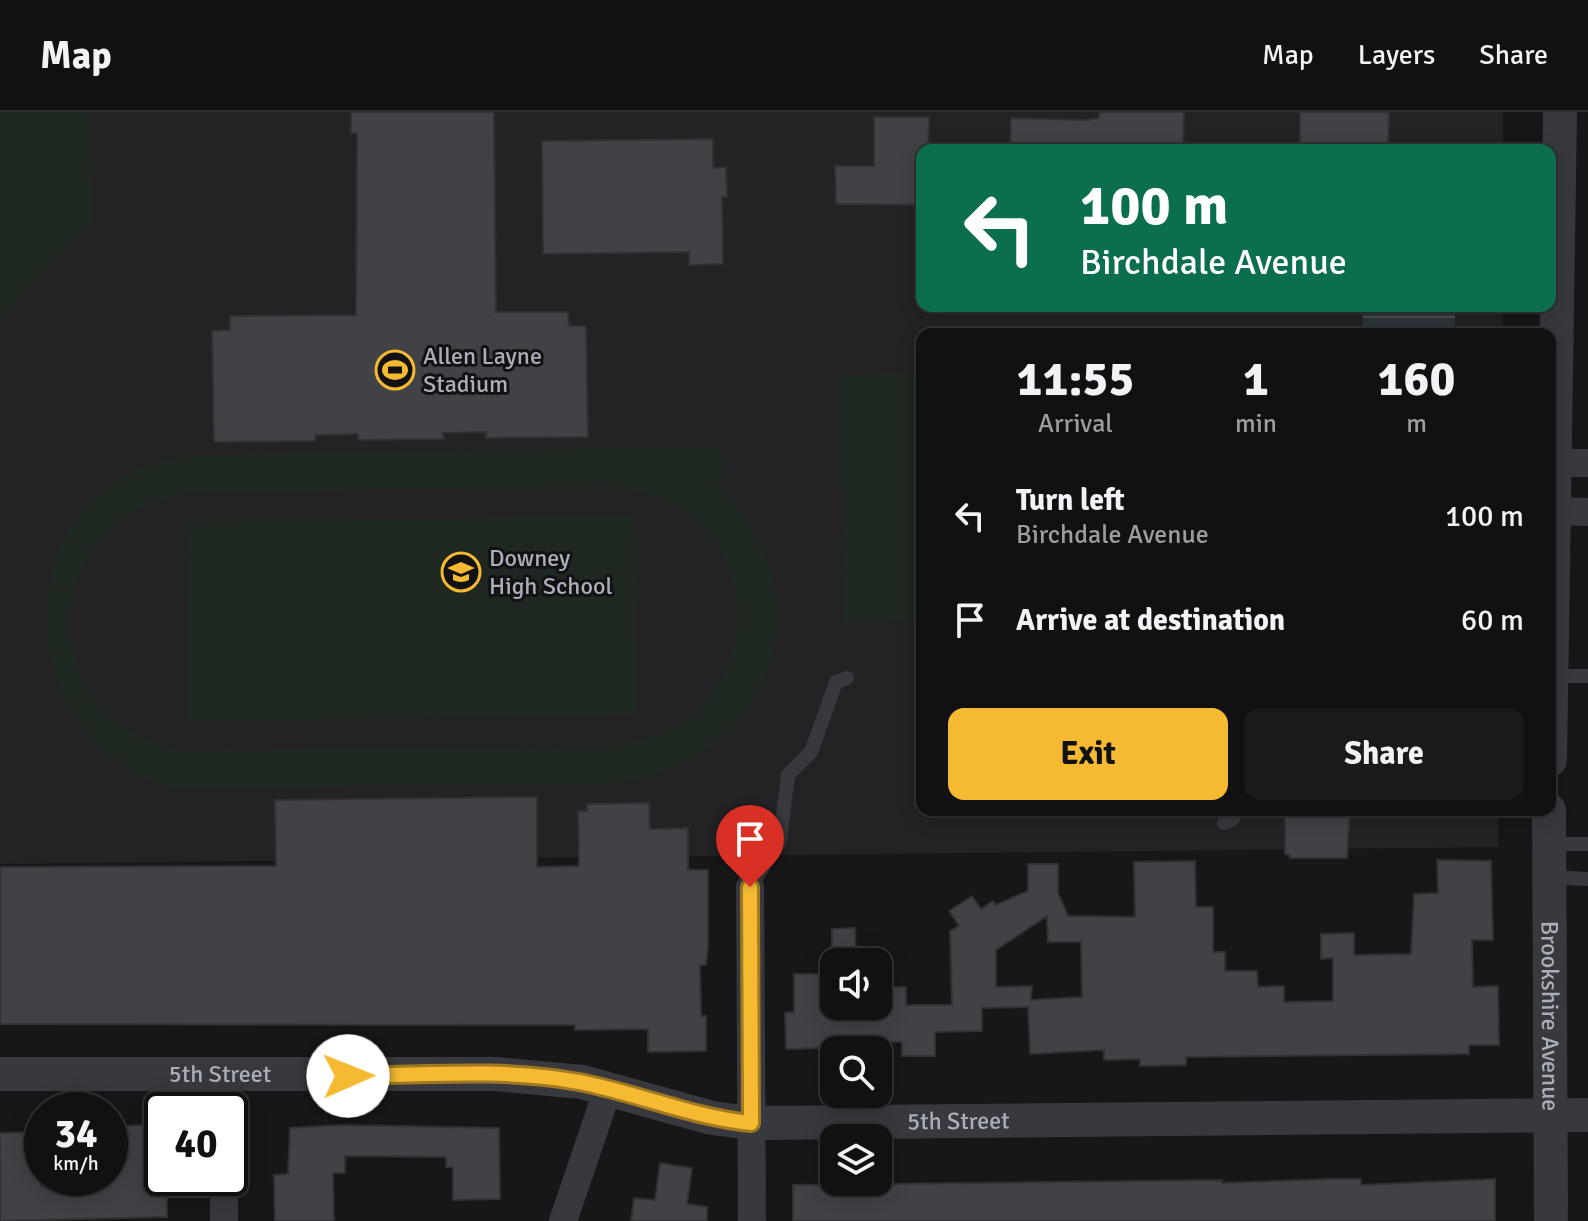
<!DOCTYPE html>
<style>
:root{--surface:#111113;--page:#1a1a1c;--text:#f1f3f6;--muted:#9c9da0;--line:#303133;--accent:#f6ba32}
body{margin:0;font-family:Signika,sans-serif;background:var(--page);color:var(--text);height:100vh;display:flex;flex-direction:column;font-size:30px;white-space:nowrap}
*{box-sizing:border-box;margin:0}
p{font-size:26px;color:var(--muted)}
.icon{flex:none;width:44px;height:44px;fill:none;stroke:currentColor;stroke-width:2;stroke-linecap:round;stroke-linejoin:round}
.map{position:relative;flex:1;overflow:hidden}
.sheet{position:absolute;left:916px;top:216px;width:640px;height:488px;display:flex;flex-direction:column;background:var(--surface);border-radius:16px;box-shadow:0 4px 20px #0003,0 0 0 2px var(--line)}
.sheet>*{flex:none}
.guide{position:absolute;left:916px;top:32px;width:640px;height:168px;border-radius:16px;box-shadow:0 4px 20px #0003,0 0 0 2px var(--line);background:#0b6e4f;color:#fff;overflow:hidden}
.tools{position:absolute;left:820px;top:836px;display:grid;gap:16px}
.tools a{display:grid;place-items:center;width:72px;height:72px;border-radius:16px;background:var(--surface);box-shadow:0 4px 20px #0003,0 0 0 2px var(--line);font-size:40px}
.speed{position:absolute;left:24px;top:980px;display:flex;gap:16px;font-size:40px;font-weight:700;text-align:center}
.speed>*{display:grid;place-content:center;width:104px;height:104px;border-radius:50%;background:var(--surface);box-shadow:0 4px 20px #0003,0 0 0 2px var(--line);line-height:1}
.speed small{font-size:20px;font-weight:400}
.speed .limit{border:4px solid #111;border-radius:12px;background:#fff;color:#111}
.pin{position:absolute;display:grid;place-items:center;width:68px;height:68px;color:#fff;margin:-82px -34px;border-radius:50% 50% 50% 0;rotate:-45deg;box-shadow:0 0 8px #0007}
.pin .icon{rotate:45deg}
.me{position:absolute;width:88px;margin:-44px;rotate:89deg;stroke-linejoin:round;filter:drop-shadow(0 0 6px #0008)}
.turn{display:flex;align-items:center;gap:28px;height:168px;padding:0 32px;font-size:36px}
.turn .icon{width:104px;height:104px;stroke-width:2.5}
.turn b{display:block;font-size:56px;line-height:68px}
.eta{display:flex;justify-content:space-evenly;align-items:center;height:136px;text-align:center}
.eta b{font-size:48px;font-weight:700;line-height:56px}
.action{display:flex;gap:16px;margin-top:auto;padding:16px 32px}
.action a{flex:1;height:92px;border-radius:16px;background:var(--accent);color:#111;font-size:32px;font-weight:700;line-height:92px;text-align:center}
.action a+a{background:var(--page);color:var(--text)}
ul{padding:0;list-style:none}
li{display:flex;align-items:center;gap:24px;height:104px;padding:0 32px}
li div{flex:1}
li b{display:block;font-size:30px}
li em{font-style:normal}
header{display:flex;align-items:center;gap:48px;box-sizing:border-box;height:112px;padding:0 40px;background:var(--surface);border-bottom:2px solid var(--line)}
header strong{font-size:38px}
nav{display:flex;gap:44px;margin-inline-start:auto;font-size:28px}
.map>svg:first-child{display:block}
</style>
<header>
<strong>Map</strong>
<nav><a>Map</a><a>Layers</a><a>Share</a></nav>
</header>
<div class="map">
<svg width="1588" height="1109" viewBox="0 0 1588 1109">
<defs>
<pattern id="water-rules" width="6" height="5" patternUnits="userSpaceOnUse" patternTransform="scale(2)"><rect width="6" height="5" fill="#2d363e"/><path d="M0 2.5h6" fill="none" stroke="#495158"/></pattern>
</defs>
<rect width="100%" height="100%" fill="#171719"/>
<!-- built -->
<polygon fill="#232326" points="0,0 1503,0 1503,38 922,38 922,194 1502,194 1502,222 922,222 922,698 1498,698 1498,735 0,752"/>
<!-- garden -->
<g fill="#1f2820" fill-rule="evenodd">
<polygon points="0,0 88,0 93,108 0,207"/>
<polygon points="922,260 922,509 843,511 840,262"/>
<path d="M722,334L723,373L717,374C835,484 769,658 610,672L174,677C0,630 0,361 197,342ZM608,375C780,386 780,619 610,633L180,638C23,604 39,396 197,381Z"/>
<polygon points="634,403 636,603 188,610 186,409"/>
</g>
<!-- water -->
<polygon fill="url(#water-rules)" points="1363,194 1455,194 1455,222 1362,222"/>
<!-- building -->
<g fill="#414246" stroke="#313135" stroke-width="2" fill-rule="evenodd">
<polygon points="351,0 494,0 496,200 568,200 569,214 586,214 588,325 486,326 486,320 443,321 444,327 358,328 358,322 315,323 315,329 214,330 212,219 230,218 230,204 356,203 357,21 351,21"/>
<polygon points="1099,0 1184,0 1183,38 1010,38 1011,6 1085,8 1099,6"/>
<polygon points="1300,0 1389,0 1388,38 1300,38"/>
<polygon points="874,5 929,5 928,38 922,38 922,93 836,92 835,54 874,54"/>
<polygon points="713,27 713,56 726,55 727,85 722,85 723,152 689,153 689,140 543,142 542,29"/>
<polygon points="537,685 537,755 579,754 578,699 587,699 587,692 649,691 650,717 688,716 688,758 708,758 708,833 706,853 700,853 701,904 706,904 706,939 648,940 648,917 575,918 575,913 0,912 0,755 276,754 275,688"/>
<polygon points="1285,698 1350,698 1347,746 1290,746 1290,743 1285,742"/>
<path d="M1437,748L1491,749L1493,828H1472L1473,875L1498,874L1499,933H1469V942L1186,945V953L1140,954V947L1104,948V938L1030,942L1028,895L982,896V919L935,920V944H902V930L823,929V936L786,937L785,901L794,900V862H834V894H878V875H906V893H952L950,819L959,814L949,799L972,784L981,797L993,789L996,793L1028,779V752H1058V781L1068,804L1135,805L1134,750L1195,749L1196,795H1213V840H1225V859H1257L1258,875L1284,874V890L1333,889V846L1321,847V822L1354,821V843L1411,842L1414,782L1438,781ZM1047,804L1048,830H1081L1082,885L1031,888L1032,874L996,875V838Z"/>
<polygon points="855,816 856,850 832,850 832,817"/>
<polygon points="153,1013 158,1074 167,1074 167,1105 0,1109 0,1021 40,1020 41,1074 110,1073 110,1026 120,1025 120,1014"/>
<polygon points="341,1013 499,1016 500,1087 453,1088 453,1055 446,1055 446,1045 345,1044 345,1061 333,1061 334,1109 275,1109 274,1063 288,1062 290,1016"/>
<polygon points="660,1051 692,1056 687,1092 707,1095 707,1109 631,1109 634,1086 655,1088"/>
<polygon points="1331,1067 1361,1067 1361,1073 1495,1067 1495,1109 793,1109 793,1073 1222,1068 1222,1071"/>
</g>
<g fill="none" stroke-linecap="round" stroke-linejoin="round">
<!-- service -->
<g stroke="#38393e" stroke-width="14">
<polyline points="1552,564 1588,564"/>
<polyline points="1224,711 1233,707 1236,698"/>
<polyline points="1549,732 1588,732"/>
<polyline points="1549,765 1588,767"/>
<polyline points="750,775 780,729 788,663 811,640 836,570 847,566"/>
</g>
<!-- minor -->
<g stroke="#38393e" stroke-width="28">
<polyline points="1554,351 1588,351"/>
<polyline points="1553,399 1588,400"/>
<polyline points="750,775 752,1109"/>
<polyline points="223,963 223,998"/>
<polyline points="224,1066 224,1109"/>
<polyline points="563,1109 608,977"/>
</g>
<!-- tertiary -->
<g stroke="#38393e" stroke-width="34">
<polyline points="1550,648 1560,0"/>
<path id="s1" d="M1549,698L1551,1109"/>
<path id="s2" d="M0,962H496L582,970L712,1006L751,1011L1588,1003"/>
</g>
</g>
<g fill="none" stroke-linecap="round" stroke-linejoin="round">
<!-- route casing -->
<g stroke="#a07920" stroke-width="20">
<path id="route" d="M348,964C424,963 504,956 579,970C637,981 691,1005 751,1011L750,775"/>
</g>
<!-- route -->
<use href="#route" stroke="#f6ba32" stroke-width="14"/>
</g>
<!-- icons -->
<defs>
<g id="stadium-ring" transform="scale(2)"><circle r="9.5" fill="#121214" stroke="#f6ba32" stroke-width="1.5"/><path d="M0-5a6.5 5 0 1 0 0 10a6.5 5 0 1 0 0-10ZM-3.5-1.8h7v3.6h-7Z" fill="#f6ba32"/></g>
<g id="school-ring" transform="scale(2)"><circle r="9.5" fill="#121214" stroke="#f6ba32" stroke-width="1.5"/><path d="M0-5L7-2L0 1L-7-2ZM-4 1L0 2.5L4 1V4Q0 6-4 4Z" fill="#f6ba32"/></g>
</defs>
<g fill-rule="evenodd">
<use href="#stadium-ring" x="395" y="258"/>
<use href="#school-ring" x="461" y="460"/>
</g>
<g text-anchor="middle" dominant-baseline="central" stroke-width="6" stroke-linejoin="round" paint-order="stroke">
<!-- poi labels -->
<g font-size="24" fill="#a9aeb9" stroke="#121214" text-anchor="start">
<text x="423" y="244">Allen Layne<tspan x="423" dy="28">Stadium</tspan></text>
<text x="489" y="446">Downey<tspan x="489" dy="28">High School</tspan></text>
</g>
<!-- street labels -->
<g font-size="24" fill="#a9aeb9" stroke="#121214">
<text stroke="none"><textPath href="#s1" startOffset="206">Brookshire Avenue</textPath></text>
<text stroke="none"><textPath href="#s2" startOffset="220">5th Street</textPath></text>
<text stroke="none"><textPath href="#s2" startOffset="964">5th Street</textPath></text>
</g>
</g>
</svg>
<div class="tools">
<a><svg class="icon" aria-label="sound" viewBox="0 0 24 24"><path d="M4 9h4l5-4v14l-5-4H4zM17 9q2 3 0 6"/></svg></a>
<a><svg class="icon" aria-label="search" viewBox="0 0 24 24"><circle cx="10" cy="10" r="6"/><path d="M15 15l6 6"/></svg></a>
<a><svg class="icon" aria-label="layers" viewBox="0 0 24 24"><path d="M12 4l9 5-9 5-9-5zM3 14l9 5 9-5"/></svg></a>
</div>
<div class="speed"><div>34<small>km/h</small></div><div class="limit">40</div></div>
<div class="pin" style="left:750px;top:775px;background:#d93025"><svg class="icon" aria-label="arrive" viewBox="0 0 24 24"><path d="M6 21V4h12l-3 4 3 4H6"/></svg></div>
<svg class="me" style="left:348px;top:964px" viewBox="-20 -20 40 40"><circle r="19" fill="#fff"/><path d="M0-13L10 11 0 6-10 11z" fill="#f6ba32"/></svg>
<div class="guide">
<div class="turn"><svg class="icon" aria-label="left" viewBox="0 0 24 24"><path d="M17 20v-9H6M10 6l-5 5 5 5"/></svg><div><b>100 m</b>Birchdale Avenue</div></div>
</div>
<section class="sheet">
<div class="eta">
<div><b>11:55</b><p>Arrival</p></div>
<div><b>1</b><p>min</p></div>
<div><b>160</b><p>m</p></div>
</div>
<ul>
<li><svg class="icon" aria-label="left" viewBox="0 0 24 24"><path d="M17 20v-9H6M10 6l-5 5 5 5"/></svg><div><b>Turn left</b><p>Birchdale Avenue</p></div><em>100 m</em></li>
<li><svg class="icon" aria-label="arrive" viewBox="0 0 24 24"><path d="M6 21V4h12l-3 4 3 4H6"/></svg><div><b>Arrive at destination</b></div><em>60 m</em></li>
</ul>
<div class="action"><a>Exit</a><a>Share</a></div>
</section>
</div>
